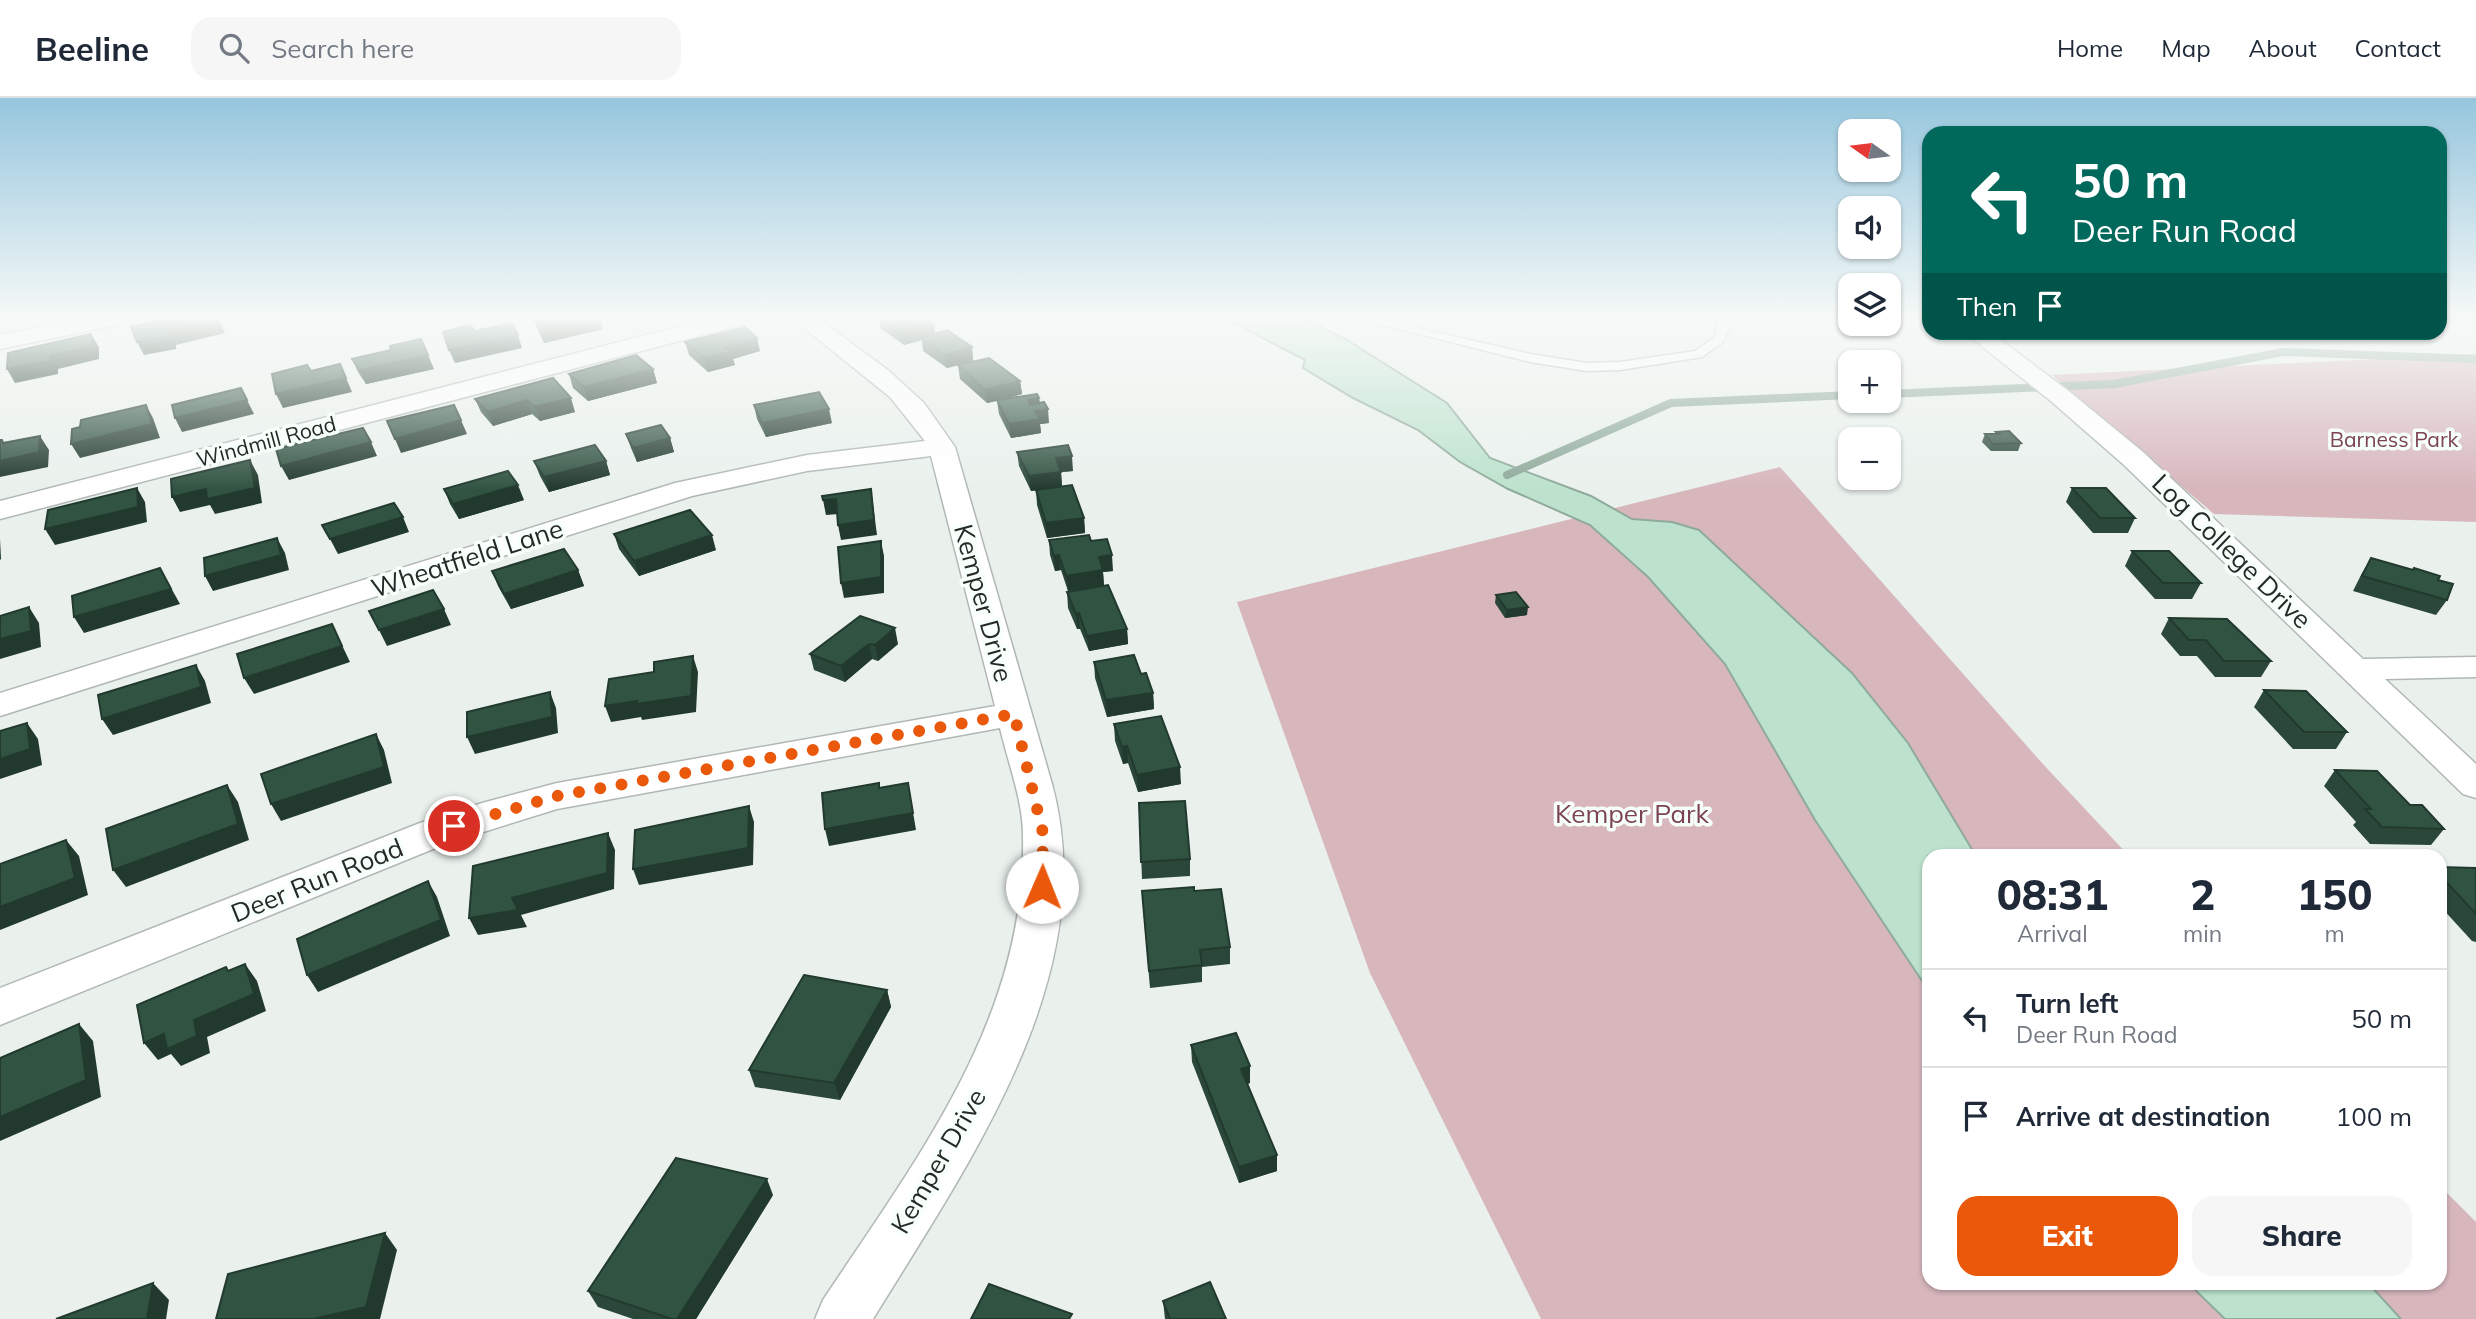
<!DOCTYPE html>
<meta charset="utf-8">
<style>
:root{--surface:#fff;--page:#f6f6f7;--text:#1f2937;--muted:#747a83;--line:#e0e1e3;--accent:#ea580c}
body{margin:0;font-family:Mulish,sans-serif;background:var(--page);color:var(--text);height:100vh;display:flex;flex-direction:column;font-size:26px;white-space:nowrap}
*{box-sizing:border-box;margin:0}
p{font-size:23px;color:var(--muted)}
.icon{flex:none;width:38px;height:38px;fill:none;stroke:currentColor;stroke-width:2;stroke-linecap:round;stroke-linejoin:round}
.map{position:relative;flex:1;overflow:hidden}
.side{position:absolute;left:1922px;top:751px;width:525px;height:441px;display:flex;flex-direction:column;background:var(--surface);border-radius:21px;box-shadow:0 2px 5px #0004}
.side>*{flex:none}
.banner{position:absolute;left:1922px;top:28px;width:525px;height:214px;border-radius:21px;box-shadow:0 2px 5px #0004;background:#00695c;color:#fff;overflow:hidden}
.needle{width:46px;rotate:284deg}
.controls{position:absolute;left:1838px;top:21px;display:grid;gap:14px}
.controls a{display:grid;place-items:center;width:63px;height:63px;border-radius:14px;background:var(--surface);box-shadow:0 2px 5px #0004;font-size:35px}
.pin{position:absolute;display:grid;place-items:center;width:60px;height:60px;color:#fff;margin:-30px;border:4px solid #fff;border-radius:50%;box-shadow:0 2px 7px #0007}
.me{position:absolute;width:77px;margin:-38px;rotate:1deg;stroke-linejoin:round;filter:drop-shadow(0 0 5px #0008)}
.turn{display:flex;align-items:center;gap:24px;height:147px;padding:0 35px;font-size:32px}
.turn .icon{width:91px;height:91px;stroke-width:2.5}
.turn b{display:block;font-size:49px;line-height:60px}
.then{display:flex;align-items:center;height:66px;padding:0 35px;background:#0003;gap:14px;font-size:26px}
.eta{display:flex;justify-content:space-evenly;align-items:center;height:119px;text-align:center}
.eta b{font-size:42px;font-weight:800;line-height:49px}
.cta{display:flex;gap:14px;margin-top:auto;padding:14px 35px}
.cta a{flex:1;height:80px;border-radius:21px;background:var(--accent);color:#fff;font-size:28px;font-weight:800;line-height:80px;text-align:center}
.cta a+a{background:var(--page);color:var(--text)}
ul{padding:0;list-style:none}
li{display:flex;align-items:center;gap:21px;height:98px;padding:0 35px;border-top:2px solid var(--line)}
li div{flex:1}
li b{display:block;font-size:26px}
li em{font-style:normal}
header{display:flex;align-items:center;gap:42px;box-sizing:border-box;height:98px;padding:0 35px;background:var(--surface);border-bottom:2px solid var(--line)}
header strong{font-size:33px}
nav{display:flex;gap:38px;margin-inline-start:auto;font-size:24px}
.search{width:490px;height:63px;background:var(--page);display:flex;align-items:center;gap:18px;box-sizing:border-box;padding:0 24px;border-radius:21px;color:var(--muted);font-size:26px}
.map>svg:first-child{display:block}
</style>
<header>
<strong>Beeline</strong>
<div class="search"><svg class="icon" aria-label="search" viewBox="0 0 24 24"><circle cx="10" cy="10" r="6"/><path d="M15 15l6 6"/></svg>Search here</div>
<nav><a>Home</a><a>Map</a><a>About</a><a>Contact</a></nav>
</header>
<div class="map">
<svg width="2476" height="1221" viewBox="0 0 2476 1221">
<rect width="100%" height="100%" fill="#eaf1ed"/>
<!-- green -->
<g fill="#d7b6bc">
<polygon points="2476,256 2476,424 2214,416 2052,277"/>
<polygon points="1780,369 2041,664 2129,758 1928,758 1928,1185 2440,1185 2440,1088 2476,1124 2476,1221 1541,1221 1370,875 1237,504"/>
</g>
<!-- water -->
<g fill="#bce2cd" stroke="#8faa9b" stroke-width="2">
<polygon points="1226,221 1305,221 1347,242 1447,305 1490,360 1591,398 1632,421 1672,424 1699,432 1852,575 1908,645 1976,758 1928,758 1928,892 1815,722 1725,566 1648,479 1590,427 1508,391 1460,364 1418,332 1353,300 1303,270 1305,262"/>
<polygon points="2188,1185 2368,1185 2401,1221 2225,1221"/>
</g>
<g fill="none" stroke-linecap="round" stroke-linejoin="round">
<!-- stream -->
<g stroke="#8faa9b" stroke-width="8">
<polyline points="1888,296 2114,286 2283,254 2476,261"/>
<polyline points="1507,377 1671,305 1850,297"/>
</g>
<!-- service casing -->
<g stroke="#b1b8b4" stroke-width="3">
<polygon id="service" points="1359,221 1379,221 1530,256 1587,265 1620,264 1695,253 1714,240 1718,227 1715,221 1727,221 1730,227 1723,244 1702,259 1620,272 1587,273 1530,264"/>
</g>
<!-- minor casing -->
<g stroke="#b1b8b4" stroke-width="3">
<g id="minor">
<polygon points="78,221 122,221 119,226 111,228 0,251 0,237"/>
<polygon points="709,221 747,221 744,226 0,421 0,403"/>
<path d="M793,221H819L889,273L924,305L955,349L1052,686C1104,876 968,1066 873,1221H815L823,1202C918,1059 1027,919 1023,738C1023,702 1008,665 1000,630L557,711L448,745L0,927V890L420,725L482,705L557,685L995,608L931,358L807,373L692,398L0,618V595L675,385L807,357L925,343L890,299Z"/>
<polygon points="1964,234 1990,234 2070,294 2143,354 2363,561 2476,559 2476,579 2385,581 2476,666 2476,700 2463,696 2123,366 2052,304"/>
</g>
</g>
<!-- service -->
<use href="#service" fill="#fff" fill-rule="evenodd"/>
<!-- minor -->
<use href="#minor" fill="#fff" fill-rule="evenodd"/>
</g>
<!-- wall -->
<g fill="#2a4739">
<polygon points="534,221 600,221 603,231 544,245 538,232"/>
<polygon points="879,221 927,221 934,226 935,236 972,249 973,263 947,270 923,253 922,242 904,247 880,230"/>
<polygon points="685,244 760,253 733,261 735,267 708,274 689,257"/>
<polygon points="352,261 434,271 366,286 358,274"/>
<polygon points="958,267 1020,283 1022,296 1002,302 1039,300 1040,305 1049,325 1040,326 1041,335 1011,340 999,316 997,303 987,305 960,281"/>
<polygon points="653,271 657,285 588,303 573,290 569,276"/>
<polygon points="553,280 575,314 540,323 532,316 493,328 481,314 475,301"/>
<polygon points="754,307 832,325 766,339 757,321"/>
<polygon points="1996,334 2021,345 2018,353 1991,353 1982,344 1985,336 1995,336"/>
<polygon points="626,336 670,340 674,354 637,364 631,350"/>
<polygon points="1017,354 1073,373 1061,374 1062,388 1084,420 1085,435 1047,440 1037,407 1036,392 1031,393 1019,368"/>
<polygon points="534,363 606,363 610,377 549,394 540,378"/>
<polygon points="2072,390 2135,420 2128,435 2093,435 2066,404"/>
<polygon points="444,391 524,402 459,421 450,406"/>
<polygon points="614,436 716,452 639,478 619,451"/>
<polygon points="1049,442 1091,443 1113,473 1103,474 1104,488 1127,531 1128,546 1089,553 1080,531 1077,531 1068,510 1067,494 1102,488 1068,493 1061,472 1055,473 1050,457"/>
<polygon points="2132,453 2201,485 2192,501 2155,501 2125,468"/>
<polygon points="2371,460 2412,472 2414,470 2438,482 2447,502 2436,517 2353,493 2362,475"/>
<polygon points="578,472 584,488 511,511 498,488 492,473"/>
<polygon points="1496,497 1527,517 1505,520 1495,505"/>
<polygon points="860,518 898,546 878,563 872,561 845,584 814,572 810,556"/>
<polygon points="2169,520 2271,563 2261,579 2215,579 2197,558 2180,558 2161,536"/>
<polygon points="1094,564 1141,576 1153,595 1154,611 1107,619 1095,580"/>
<polygon points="2264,592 2347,634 2336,651 2293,651 2254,609"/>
<polygon points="1114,626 1181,686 1138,694 1128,665 1123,666 1115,643"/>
<polygon points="2335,672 2410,707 2444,731 2431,747 2370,746 2353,727 2356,724 2324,688"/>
<polygon points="1139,705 1190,761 1190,778 1142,781"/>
<polygon points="2440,769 2476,770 2476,844 2472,843 2440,808"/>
<polygon points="1194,793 1230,849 1230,866 1202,869 1202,884 1150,890 1143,810"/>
<polygon points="887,892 891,909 840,1002 755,989 749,972"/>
<polygon points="1191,947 1250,968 1250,985 1247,986 1277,1073 1239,1085 1192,964"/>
<polygon points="773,1097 696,1221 633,1221 598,1209 588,1193"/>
<polygon points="1163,1203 1226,1221 1165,1221"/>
</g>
<!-- shaded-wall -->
<g fill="#223a2e">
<polygon points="269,221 286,221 271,224"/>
<polygon points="586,221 600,221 603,231 544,245 540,231"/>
<polygon points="219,222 225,235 176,247 176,251 144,257 137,244 169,234"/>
<polygon points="934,226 935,239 921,240 922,242 904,247 901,234"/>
<polygon points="91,236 99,249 99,261 58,271 58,276 15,285 7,271 50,258"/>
<polygon points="518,237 522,250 455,265 449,252"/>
<polygon points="757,240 760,253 733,261 735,267 708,274 704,260 725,249"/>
<polygon points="972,249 973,263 947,270 945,257"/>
<polygon points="428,257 434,271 366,286 360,272"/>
<polygon points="653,271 657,285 588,303 584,289"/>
<polygon points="346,280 352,294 283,310 276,296"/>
<polygon points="1020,283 1022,296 987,305 985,292"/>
<polygon points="571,300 575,314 540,323 535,309"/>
<polygon points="1039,300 1040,312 1048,311 1049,325 1040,326 1041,335 1011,340 1009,326 1028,302"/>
<polygon points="247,302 254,316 182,334 175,320"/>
<polygon points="527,302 532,316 493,328 488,314"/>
<polygon points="146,307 153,320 160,340 80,360 71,346"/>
<polygon points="829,311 832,325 766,339 762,325"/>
<polygon points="461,322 467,336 401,355 395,341"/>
<polygon points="40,338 49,352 48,369 0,379 0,363"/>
<polygon points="670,340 674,354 637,364 633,350"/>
<polygon points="371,344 377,358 289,382 281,368"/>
<polygon points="1072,358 1073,373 1061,374 1062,389 1031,393 1029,378 1056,360"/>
<polygon points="250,362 258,377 262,405 215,416 210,407 180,414 172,399"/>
<polygon points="606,363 610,377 549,394 544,379"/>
<polygon points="518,387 524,402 459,421 453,406"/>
<polygon points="137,390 145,404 147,424 55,447 45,431"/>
<polygon points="871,391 877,437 841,442 838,427"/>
<polygon points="836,401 839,416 826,417 823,402"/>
<polygon points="403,419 409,434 338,456 330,441"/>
<polygon points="1084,420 1085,435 1047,440 1046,425"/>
<polygon points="712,437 716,452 639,478 634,463"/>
<polygon points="277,440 285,455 289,472 213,493 205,478"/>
<polygon points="0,441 1,461 0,462"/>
<polygon points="881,443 884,458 884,495 844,500 841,485"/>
<polygon points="1059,457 1061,472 1055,473 1054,458"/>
<polygon points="1112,457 1113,473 1103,474 1104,488 1068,493 1066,478 1099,459"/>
<polygon points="160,470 180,506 84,535 74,519"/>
<polygon points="578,472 584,488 511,511 504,496"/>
<polygon points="29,509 39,525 41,549 0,561 0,541"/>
<polygon points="1528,509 1527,517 1505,520 1507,512"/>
<polygon points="444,511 451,527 387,548 379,532"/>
<polygon points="1079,515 1080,531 1077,531 1076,516"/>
<polygon points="332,526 350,564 254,596 244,580"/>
<polygon points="895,530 898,546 878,563 875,547"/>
<polygon points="1127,531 1128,546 1089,553 1087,538"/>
<polygon points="869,546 872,561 845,584 841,568"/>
<polygon points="693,558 698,574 696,614 642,622 641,619 611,624 605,608"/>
<polygon points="196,567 205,583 211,605 113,637 102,621"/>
<polygon points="550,594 556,610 558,635 475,656 467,639"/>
<polygon points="1153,595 1154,611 1107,619 1106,602"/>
<polygon points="27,625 38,641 42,667 0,681 0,661"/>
<polygon points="376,636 384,652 392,685 281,723 271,706"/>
<polygon points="1127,648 1128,665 1123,666 1122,649"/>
<polygon points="1180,669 1181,686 1138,694 1137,677"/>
<polygon points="908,685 916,732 829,748 825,731"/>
<polygon points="227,687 238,704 249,742 126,789 113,772"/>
<polygon points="749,708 754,724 753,767 639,787 633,771"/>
<polygon points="608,735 615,752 614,791 521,817 527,829 478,837 469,820 512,800"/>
<polygon points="66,742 79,758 88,797 0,832 0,809"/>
<polygon points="428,783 437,799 450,838 318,894 307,877"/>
<polygon points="245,866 257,883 266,913 207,939 210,955 181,968 171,956 158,962 144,945 194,922"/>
<polygon points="887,892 891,909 840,1002 834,985"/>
<polygon points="79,926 93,943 101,999 0,1043 0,1019"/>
<polygon points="1250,968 1250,985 1241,988 1241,971"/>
<polygon points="1277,1057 1277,1073 1239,1085 1239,1069"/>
<polygon points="767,1081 773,1097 696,1221 677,1221"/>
<polygon points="385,1135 397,1152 380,1221 313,1221"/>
<polygon points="153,1185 169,1202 166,1221 147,1221"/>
</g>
<!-- building -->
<g fill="#315342" stroke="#223a2e" stroke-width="2">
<polygon points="164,221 218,221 219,222 169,234 169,238 137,244 131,229"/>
<polygon points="534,221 586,221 540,231"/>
<polygon points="883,221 927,221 934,226 901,234"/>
<polygon points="512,225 518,237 449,252 443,234 470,227 475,233"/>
<polygon points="745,229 757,240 725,249 731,254 704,260 685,244"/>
<polygon points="947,232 972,249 945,257 921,240"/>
<polygon points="91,236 92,248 50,258 50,263 7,271 8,255"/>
<polygon points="421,241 428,257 360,272 352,261 391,252 390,248"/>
<polygon points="636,257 653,271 584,289 569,276"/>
<polygon points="989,260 1020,283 985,292 958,267"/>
<polygon points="340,266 346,280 276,296 272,276 307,267 311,273"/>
<polygon points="553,280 571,300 535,309 527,302 488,314 475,301"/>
<polygon points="241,290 247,302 175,320 172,307"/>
<polygon points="819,294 829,311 762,325 754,307"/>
<polygon points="1037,296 1039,300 1028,302 1030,307 1044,304 1048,311 1035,313 1040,321 1009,326 997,302"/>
<polygon points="146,307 152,326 71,346 72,331 80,329 81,322"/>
<polygon points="454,307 461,322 395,341 387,323"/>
<polygon points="661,327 670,340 633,350 626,336"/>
<polygon points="363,330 371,344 281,368 276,351"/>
<polygon points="2009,333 2021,345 1993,346 1985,336 1999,336 1996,334"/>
<polygon points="40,338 39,354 0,363 0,342 2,342 3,345"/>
<polygon points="595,347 606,363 544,379 534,363"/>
<polygon points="1068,347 1072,358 1056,360 1061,374 1029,378 1017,354"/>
<polygon points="250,362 255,390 207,401 206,391 172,399 171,381"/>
<polygon points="508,373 518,387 453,406 444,391"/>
<polygon points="1072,387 1084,420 1046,425 1036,392"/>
<polygon points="137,390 138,409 45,431 48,412"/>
<polygon points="2072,390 2106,390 2135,420 2100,420"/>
<polygon points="871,391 874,422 838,427 836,401 823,402 822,398"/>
<polygon points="394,405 403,419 330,441 322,427"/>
<polygon points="690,412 712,437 634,463 614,436"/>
<polygon points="1089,437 1091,443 1107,441 1112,457 1099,459 1103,472 1066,478 1059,457 1054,458 1049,442"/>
<polygon points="277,440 281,457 205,478 204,460"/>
<polygon points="881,443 881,479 841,485 838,449"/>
<polygon points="564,451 578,472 504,496 492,473"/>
<polygon points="2132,453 2169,453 2201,485 2163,485"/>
<polygon points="2371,460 2413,472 2414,470 2440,478 2438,482 2453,486 2447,502 2362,478"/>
<polygon points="160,470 171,491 74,519 72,498"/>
<polygon points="1108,487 1127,531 1087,538 1079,515 1076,516 1067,494"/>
<polygon points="433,492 444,511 379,532 369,513"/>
<polygon points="1516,494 1528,509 1507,512 1496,497"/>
<polygon points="29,509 31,533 0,541 0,518"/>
<polygon points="860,518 895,530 875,547 869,546 841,568 810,556"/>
<polygon points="2169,520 2227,521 2271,563 2224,563 2206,542 2189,542"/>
<polygon points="332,526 342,548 244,580 237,556"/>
<polygon points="1134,557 1141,576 1146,575 1153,595 1106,602 1094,564"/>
<polygon points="693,558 691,598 636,606 637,603 605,608 609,581 654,574 654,564"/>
<polygon points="196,567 201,589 102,621 98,597"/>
<polygon points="2264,592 2306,593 2347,634 2304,634"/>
<polygon points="550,594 552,619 467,639 467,614"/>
<polygon points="1161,618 1180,669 1137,677 1127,648 1122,649 1114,626"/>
<polygon points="27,625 30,651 0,661 0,633"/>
<polygon points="376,636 384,669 271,706 261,676"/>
<polygon points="2335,672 2377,673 2410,707 2422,707 2444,731 2382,729 2365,711 2371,711"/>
<polygon points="879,685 879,690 908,685 913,715 825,731 822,695"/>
<polygon points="227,687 238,726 113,772 106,731"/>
<polygon points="1185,703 1190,761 1141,764 1139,705"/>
<polygon points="749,708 748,750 633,771 635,732"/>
<polygon points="608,735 607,775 512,800 518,812 469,820 473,768"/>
<polygon points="66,742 75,780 0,809 0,766"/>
<polygon points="2440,769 2476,770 2476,816 2440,777"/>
<polygon points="428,783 441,822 307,877 297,841"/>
<polygon points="1194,789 1194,793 1221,791 1230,849 1200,852 1202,867 1149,873 1142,793"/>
<polygon points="245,866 254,896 194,922 197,938 167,951 164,936 144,945 137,907 226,869 228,873"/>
<polygon points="804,877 887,892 834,985 749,972"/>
<polygon points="79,926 86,982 0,1019 0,960"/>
<polygon points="1236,935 1250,968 1241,971 1277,1057 1239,1069 1191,947"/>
<polygon points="676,1060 767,1081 677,1221 672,1221 588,1193"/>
<polygon points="385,1135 366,1209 313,1221 216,1221 228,1176"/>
<polygon points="1210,1184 1226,1221 1170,1221 1163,1203"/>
<polygon points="153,1185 147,1221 56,1221"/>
<polygon points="989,1186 1072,1216 1069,1221 971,1221"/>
</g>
<!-- sky -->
<linearGradient id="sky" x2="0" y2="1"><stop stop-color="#96c6dd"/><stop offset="0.56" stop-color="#f6f9f7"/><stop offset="1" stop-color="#f6f9f7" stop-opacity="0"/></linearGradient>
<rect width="2476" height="392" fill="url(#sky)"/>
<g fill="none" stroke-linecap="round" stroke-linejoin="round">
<!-- route -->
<polyline stroke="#ea580c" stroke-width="12" stroke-dasharray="0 21.6" points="454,728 557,698 1014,616 1043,735 1042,789"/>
</g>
<g text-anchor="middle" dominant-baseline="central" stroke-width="7" stroke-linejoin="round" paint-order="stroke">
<!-- far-park labels -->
<g font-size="21" fill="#7c4350" stroke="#f7fffa">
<text x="2394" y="341">Barness Park</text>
</g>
<!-- far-street labels -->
<g font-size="21" fill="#262927" stroke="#f7fffa">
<text transform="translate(266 343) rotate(-15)">Windmill Road</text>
</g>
<!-- street labels -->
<g font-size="26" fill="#262927" stroke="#f7fffa">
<text transform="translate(2232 453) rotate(44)">Log College Drive</text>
<text transform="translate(467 460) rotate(-18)">Wheatfield Lane</text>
<text transform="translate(984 505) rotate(75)">Kemper Drive</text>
<text transform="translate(317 782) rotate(-22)">Deer Run Road</text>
<text transform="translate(938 1063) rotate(-60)">Kemper Drive</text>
</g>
<!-- park labels -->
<g font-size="26" fill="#7c4350" stroke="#f7fffa">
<text x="1632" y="715">Kemper Park</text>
</g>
</g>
</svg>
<div class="controls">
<a><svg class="needle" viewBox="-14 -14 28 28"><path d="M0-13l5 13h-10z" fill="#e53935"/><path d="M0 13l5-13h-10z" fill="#747a83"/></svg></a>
<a><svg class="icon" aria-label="sound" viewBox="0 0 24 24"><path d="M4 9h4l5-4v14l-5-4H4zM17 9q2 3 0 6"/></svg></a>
<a><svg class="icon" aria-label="layers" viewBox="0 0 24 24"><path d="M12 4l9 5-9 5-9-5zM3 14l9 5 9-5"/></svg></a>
<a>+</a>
<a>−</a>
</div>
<div class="pin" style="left:454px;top:728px;background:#d93025"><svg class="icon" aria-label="arrive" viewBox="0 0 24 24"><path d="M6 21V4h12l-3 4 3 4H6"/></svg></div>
<svg class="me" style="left:1042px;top:789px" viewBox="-20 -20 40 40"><circle r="19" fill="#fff"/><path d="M0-13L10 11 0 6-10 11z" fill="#ea580c"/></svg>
<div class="banner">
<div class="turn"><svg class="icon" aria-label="left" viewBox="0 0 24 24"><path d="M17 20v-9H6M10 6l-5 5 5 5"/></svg><div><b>50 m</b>Deer Run Road</div></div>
<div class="then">Then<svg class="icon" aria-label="arrive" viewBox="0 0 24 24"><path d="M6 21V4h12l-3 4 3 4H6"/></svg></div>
</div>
<section class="side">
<div class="eta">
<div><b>08:31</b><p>Arrival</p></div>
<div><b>2</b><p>min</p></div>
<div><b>150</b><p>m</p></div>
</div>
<ul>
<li><svg class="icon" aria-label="left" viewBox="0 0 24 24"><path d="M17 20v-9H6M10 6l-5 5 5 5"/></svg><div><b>Turn left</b><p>Deer Run Road</p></div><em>50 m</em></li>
<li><svg class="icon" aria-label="arrive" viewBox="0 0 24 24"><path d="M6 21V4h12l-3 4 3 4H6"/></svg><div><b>Arrive at destination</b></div><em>100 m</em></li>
</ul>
<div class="cta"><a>Exit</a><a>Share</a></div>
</section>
</div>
